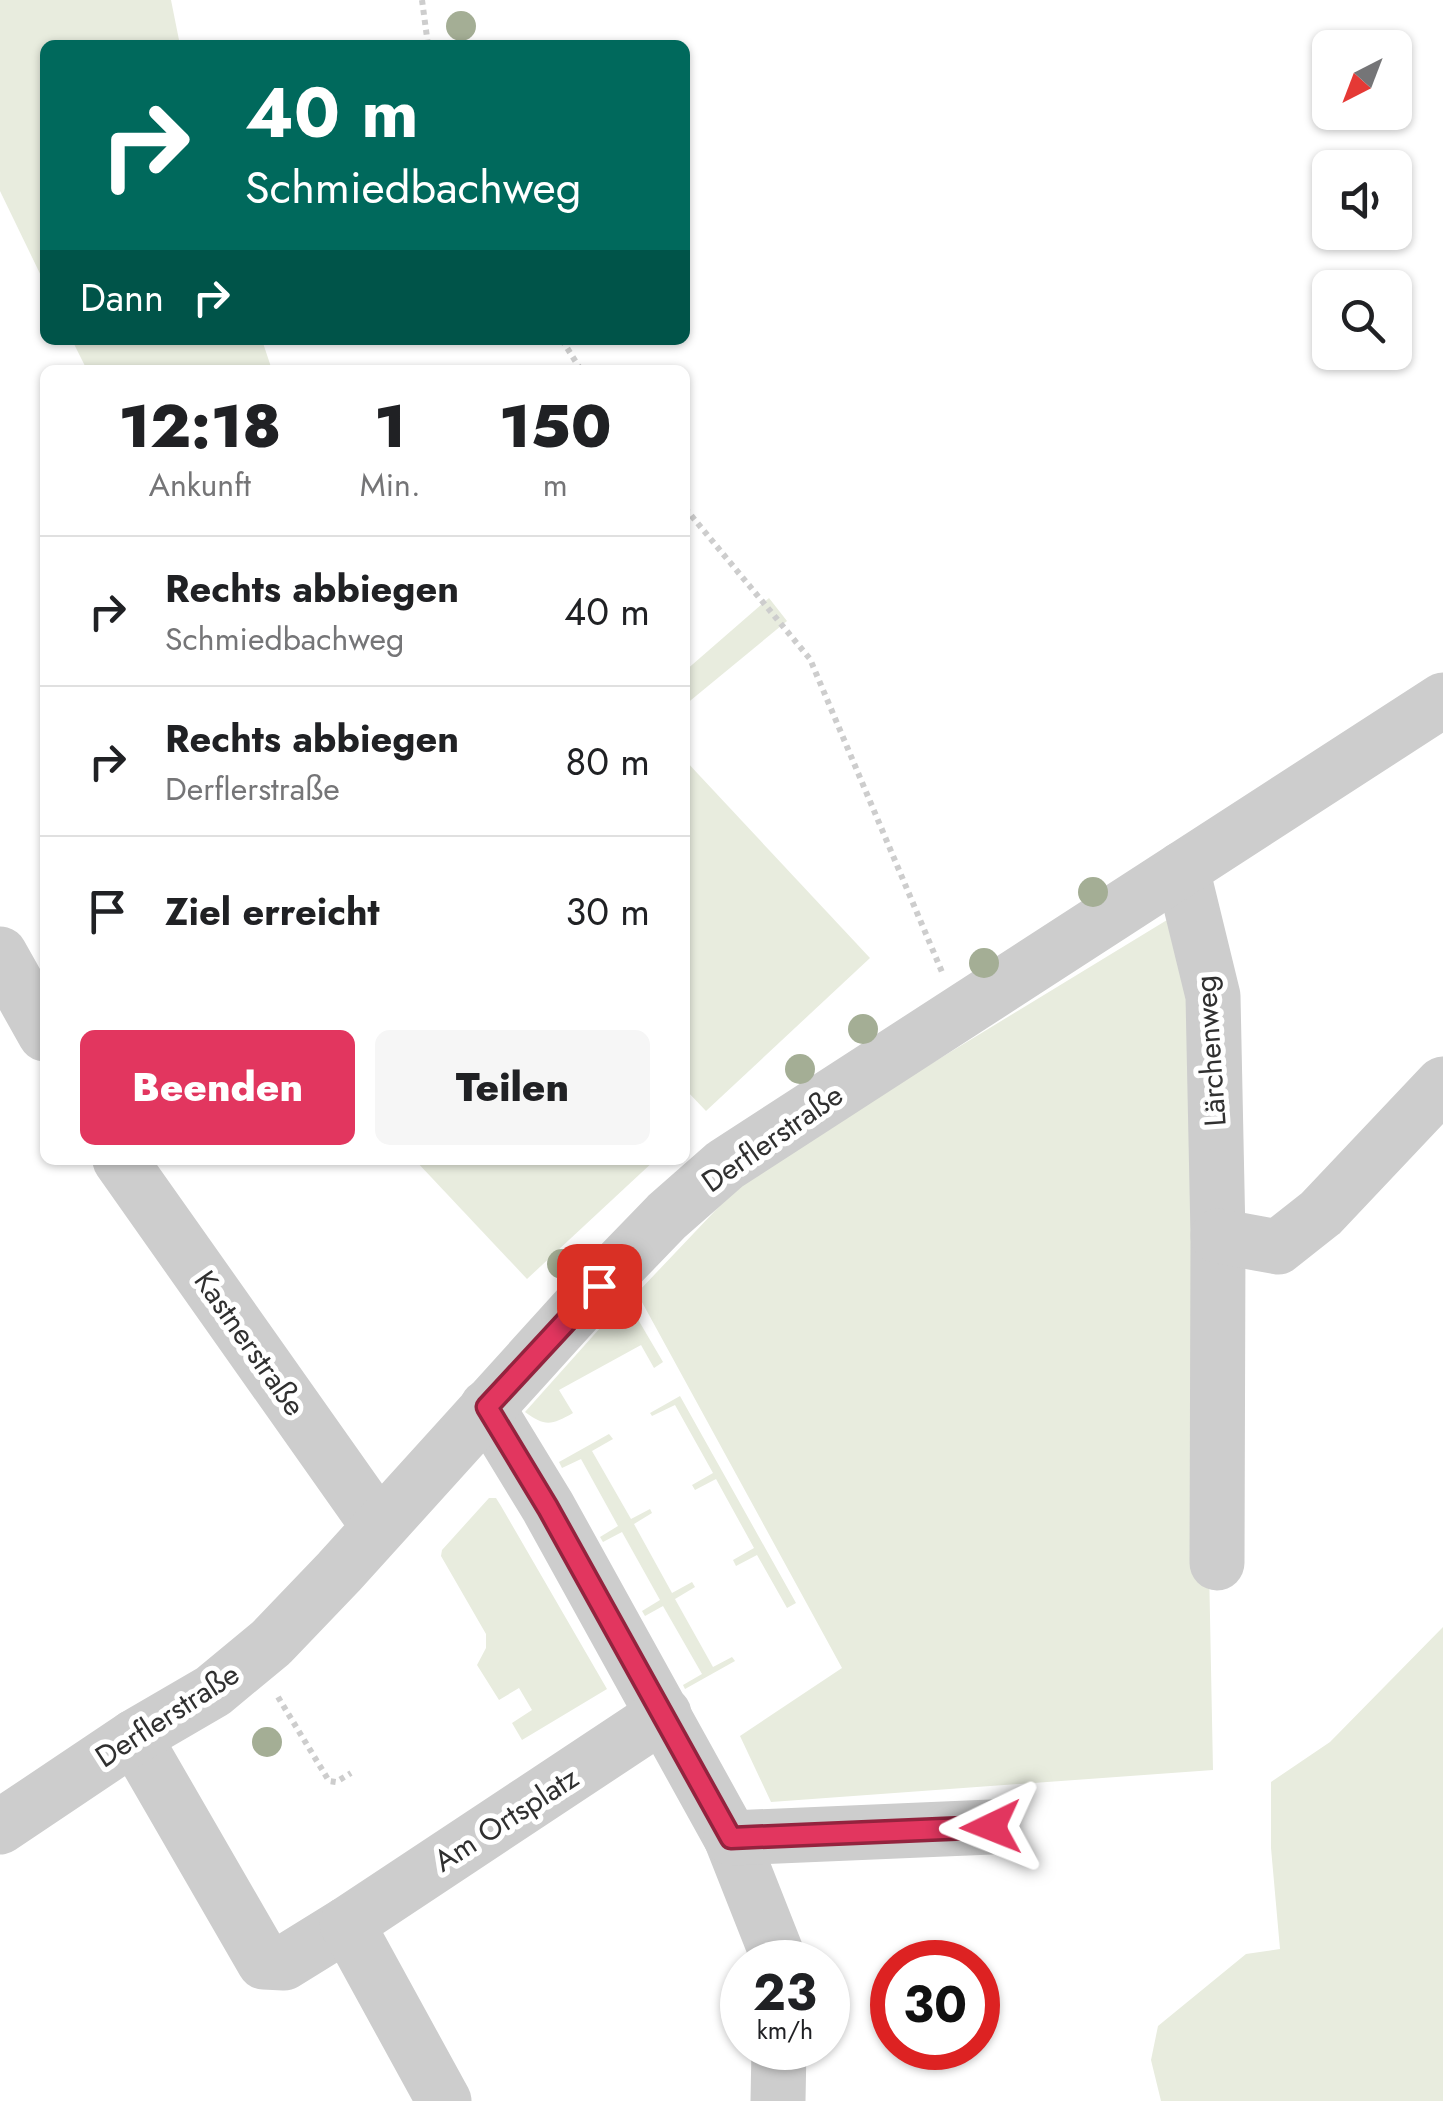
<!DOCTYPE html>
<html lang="de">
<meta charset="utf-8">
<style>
:root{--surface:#fff;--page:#f6f6f6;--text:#202124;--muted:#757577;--line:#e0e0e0;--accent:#e2365f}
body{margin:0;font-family:Jost,sans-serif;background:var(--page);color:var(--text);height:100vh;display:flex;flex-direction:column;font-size:38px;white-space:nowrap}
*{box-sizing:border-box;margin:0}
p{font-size:32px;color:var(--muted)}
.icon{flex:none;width:55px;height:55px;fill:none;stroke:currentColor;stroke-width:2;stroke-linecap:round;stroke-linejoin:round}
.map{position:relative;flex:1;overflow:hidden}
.sheet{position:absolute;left:40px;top:365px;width:650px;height:800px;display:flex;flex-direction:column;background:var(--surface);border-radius:15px;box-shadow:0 2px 8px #0004}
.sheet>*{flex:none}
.guide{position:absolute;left:40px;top:40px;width:650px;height:305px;border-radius:15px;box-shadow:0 2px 8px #0004;background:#00695c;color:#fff;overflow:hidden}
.needle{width:65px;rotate:222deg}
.controls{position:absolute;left:1312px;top:30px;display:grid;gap:20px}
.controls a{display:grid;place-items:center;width:100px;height:100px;border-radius:15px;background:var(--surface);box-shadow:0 2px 8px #0004;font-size:50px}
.speed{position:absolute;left:720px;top:1940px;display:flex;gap:20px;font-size:50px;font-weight:700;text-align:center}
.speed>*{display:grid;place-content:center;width:130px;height:130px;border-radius:50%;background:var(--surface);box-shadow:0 2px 8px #0004;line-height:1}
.speed small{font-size:25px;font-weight:400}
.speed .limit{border:15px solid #d22;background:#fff;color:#111}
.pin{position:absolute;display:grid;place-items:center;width:85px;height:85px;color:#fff;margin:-42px;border-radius:20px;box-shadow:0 5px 15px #0006}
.me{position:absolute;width:110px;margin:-55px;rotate:268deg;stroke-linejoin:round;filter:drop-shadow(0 0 8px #0008)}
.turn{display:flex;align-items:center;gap:35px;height:210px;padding:0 40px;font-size:45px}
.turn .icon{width:130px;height:130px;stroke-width:2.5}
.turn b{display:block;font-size:70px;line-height:85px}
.then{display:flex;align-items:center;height:95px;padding:0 40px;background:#0003;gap:20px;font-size:38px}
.eta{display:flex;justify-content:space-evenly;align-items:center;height:170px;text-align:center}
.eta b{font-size:60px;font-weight:800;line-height:70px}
.button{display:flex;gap:20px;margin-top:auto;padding:20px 40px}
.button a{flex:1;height:115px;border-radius:15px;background:var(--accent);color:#fff;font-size:40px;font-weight:800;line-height:115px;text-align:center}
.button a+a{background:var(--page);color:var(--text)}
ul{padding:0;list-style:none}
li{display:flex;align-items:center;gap:30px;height:150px;padding:0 40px;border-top:2px solid var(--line)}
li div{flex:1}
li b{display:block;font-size:38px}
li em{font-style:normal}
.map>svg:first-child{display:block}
</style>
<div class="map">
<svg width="1443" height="2101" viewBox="0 0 1443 2101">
<rect width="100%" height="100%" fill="#fff"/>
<!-- green -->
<g fill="#e8ecde">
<polygon points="0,0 171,0 180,45 45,45 45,284 0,191"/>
<polygon points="72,340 262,340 272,370 87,370"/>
<polygon points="769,598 787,621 685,705 685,671"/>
<polygon points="685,760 870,958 706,1111 685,1089"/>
<polygon points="1167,920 1198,1004 1213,1770 771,1802 740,1736 842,1668 637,1293 750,1174"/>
<polygon points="415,1160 655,1160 527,1279"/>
<path d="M626,1299L663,1362L654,1368L641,1345L559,1390L573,1413C552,1425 545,1427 525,1412Z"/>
<polygon points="680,1396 796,1603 787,1608 757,1555 736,1566 733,1560 754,1548 716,1479 695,1490 692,1485 713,1473 675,1405 652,1416 650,1413"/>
<polygon points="609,1434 613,1439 592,1451 631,1519 650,1509 652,1513 634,1524 672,1593 692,1582 695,1587 675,1599 713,1667 732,1657 735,1661 685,1689 683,1685 702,1674 663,1606 645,1616 642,1611 660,1600 622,1532 603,1542 600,1537 618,1526 581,1459 562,1468 559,1462"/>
<polygon points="489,1498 496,1498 501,1506 607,1689 522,1740 512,1723 532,1710 519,1688 499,1700 477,1665 486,1648 486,1634 441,1556 442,1550"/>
<polygon points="1443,1627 1443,2101 1161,2101 1151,2060 1158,2026 1246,1954 1280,1949 1271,1848 1271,1782 1330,1742"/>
</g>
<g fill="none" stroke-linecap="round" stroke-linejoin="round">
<!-- path -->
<g stroke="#cdcdcd" stroke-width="6" stroke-dasharray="5 5" stroke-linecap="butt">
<polyline points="422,0 428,45"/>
<polyline points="562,340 581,370"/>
<polyline points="685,508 810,659 942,972"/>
<polyline points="278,1697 329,1781 336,1782 351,1773"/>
</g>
<!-- minor -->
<g stroke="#cdcdcd" stroke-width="55">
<polyline points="1182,869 1213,996 1218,1236 1217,1563"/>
<polyline points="0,954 45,1034"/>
<polyline points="120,1160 379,1527"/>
<polyline points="1218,1236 1278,1247 1321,1213 1443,1084"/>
<polyline points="487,1407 548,1507 731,1838 780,1962"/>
<polyline points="134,1737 264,1962 284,1963 347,1924"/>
<polyline points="0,1827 134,1737 213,1691 271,1643 339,1572 578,1308 667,1216 725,1165 1443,700"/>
<polyline points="731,1838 991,1827"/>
<polyline points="444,2101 347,1924 664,1714"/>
<polyline points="778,2101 779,2048"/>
</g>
</g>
<!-- trees -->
<g fill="#a4ae95">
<circle cx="461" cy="26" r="15"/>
<circle cx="1093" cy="892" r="15"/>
<circle cx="984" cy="963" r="15"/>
<circle cx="863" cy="1029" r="15"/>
<circle cx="800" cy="1069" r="15"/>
<circle cx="562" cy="1264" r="15"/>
<circle cx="267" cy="1742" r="15"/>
</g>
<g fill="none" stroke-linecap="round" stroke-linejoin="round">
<!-- route casing -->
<g stroke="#93233e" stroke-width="25">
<polyline id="route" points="599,1286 487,1407 548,1508 731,1838 991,1827"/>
</g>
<!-- route -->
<use href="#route" stroke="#e2365f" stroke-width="18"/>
</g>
<g text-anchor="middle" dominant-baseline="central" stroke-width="10" stroke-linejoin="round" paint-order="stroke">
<!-- street labels -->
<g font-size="30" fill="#303030" stroke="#fff">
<text transform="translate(1210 1051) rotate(-94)">Lärchenweg</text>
<text transform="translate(772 1138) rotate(-35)">Derflerstraße</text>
<text transform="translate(250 1343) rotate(55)">Kastnerstraße</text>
<text transform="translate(167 1715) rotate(-33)">Derflerstraße</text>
<text transform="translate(506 1819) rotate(-33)">Am Ortsplatz</text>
</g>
</g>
</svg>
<div class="controls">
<a><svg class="needle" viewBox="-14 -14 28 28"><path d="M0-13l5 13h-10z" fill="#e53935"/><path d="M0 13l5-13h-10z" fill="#757577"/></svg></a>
<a><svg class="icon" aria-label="sound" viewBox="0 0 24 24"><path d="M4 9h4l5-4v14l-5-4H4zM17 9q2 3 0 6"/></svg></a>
<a><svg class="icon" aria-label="search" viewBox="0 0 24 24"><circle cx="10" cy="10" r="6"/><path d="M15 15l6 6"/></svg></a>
</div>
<div class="speed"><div>23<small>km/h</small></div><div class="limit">30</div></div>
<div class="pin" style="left:599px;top:1286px;background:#d93025"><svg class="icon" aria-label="arrive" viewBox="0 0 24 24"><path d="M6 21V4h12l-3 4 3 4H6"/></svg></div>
<svg class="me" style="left:991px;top:1827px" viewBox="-20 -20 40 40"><path d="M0-17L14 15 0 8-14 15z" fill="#e2365f" stroke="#fff" stroke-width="4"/></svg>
<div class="guide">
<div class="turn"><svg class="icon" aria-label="right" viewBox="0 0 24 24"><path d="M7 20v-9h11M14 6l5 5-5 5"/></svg><div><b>40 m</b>Schmiedbachweg</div></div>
<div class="then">Dann<svg class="icon" aria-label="right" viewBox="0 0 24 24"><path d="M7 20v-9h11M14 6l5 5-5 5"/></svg></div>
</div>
<section class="sheet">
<div class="eta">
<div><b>12:18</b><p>Ankunft</p></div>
<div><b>1</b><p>Min.</p></div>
<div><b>150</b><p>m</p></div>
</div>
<ul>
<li><svg class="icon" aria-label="right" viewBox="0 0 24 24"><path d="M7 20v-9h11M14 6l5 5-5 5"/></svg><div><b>Rechts abbiegen</b><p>Schmiedbachweg</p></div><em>40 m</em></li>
<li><svg class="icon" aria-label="right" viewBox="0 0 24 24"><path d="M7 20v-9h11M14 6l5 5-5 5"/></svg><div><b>Rechts abbiegen</b><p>Derflerstraße</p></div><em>80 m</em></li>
<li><svg class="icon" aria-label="arrive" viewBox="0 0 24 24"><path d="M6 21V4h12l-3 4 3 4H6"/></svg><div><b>Ziel erreicht</b></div><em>30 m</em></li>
</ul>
<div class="button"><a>Beenden</a><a>Teilen</a></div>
</section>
</div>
